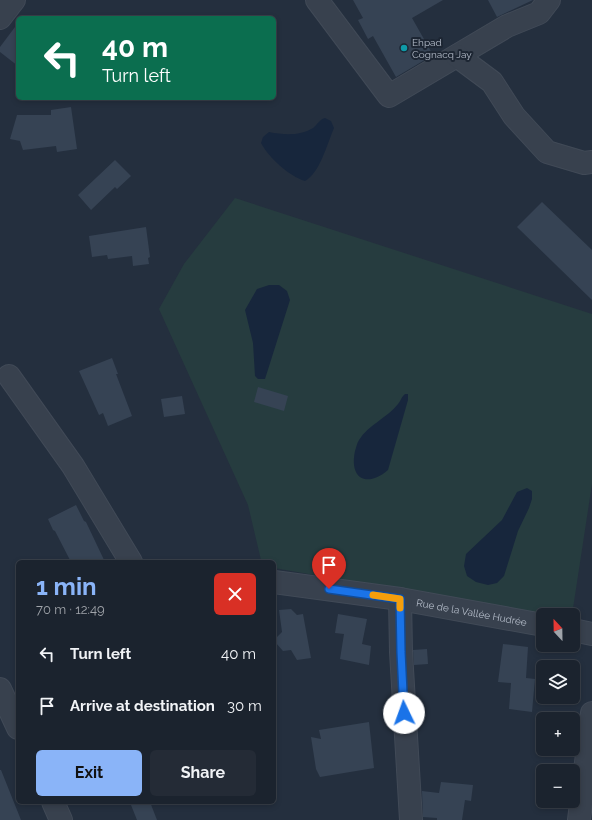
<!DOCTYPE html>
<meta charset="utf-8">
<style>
:root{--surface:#1b232e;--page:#242b36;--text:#f1f3f6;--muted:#a0a4aa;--line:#39404a;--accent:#8ab4f8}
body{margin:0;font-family:Raleway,sans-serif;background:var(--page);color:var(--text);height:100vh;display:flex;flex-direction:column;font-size:15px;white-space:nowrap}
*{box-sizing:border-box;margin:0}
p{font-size:13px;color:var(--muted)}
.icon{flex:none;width:22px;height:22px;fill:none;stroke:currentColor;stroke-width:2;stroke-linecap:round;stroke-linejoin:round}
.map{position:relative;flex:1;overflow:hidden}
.sheet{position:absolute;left:16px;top:560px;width:260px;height:244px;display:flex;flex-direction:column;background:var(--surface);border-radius:6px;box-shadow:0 2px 6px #0003,0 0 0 1px var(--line)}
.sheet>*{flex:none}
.hud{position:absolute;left:16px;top:16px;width:260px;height:84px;border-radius:6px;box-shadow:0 2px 6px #0003,0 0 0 1px var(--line);background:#0b6e4f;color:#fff;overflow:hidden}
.needle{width:26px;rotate:338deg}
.controls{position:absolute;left:536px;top:608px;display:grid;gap:8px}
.controls a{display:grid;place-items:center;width:44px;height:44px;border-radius:6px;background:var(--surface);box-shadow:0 2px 6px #0003,0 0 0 1px var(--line);font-size:20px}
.pin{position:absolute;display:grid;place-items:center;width:34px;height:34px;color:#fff;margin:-41px -17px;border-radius:50% 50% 50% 0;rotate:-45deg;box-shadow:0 0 4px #0007}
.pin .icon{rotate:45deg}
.me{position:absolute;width:44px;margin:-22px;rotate:357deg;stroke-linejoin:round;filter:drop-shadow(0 0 3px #0008)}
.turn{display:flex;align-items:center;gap:14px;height:84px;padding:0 20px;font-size:18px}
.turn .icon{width:52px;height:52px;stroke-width:2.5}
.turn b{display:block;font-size:28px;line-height:34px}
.round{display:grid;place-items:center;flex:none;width:42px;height:42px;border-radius:6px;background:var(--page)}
.overview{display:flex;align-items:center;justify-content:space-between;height:68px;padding:0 20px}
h1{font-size:24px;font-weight:700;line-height:30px;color:var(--accent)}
.cta{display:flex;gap:8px;margin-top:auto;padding:8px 20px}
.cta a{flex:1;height:46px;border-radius:6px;background:var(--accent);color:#111;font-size:16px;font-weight:700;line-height:46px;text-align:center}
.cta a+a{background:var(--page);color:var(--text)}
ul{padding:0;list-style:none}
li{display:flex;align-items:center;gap:12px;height:52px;padding:0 20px}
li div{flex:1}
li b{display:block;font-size:15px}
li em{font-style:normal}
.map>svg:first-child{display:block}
</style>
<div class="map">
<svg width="592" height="820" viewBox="0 0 592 820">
<rect width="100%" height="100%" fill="#242f3e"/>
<!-- green -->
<polygon fill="#263c3f" points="235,198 592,314 592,484 572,615 546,615 274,568 274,562 261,560 248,505 159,309 184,264"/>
<!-- water -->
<g fill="#17263c">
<path d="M325,118L331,121L334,128C327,144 320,173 305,181C289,176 269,158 261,143L263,137L269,132C284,135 300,136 313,128C318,124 319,120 325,118Z"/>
<polygon points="269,285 279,285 287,291 290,300 265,379 258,379 255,376 253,343 245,310 257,289"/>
<path d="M405,394H408V400L388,470C367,488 349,479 355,451C356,448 357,443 359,440C368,425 387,418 398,404C401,401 401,397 405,394Z"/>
<polygon points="527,488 532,491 532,499 529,508 518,531 504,576 497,583 488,585 476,582 467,576 464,566 466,554 502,520 517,492"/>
</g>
<!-- building -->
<g fill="#364354">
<polygon points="353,0 443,0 412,18 433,55 396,77 373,36 368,39 358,20 363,18"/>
<polygon points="488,0 533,0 497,17"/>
<polygon points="18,23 18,66 0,52 0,47"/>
<polygon points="71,107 77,149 57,152 56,146 23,150 20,141 10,139 17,115 51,115 51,110"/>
<polygon points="115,160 131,176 117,189 115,187 91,210 78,195"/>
<polygon points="542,202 592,250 592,300 517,227"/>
<polygon points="146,227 150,257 148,258 149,264 133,266 132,256 108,259 107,255 92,257 89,236"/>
<polygon points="112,358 118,374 116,374 132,416 108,426 103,413 99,415 79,371"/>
<polygon points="258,387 288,396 284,411 254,402"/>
<polygon points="182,396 185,414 164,417 161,399"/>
<polygon points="76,505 84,521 86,522 105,562 71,562 55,531 53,530 48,519"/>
<polygon points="291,609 297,615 303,614 311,658 297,660 291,650 283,651 276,643 276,638 282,632 279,610"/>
<polygon points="338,614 367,619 362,644 371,646 369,665 340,659 344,634 335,633"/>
<polygon points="503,644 528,647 526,678 535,679 532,712 509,709 511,683 498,682"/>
<polygon points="427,649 428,664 414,665 413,650"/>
<polygon points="369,722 374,768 320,777 316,769 311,737 321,739 319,730"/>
<polygon points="0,770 1,770 21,820 0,820"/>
<polygon points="441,782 473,785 471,801 465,800 462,820 437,820 437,818 423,817 422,791 439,793"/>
<polygon points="139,802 150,802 157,820 137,820 131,805"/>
</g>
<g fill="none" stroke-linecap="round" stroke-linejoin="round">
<!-- minor casing -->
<g stroke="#414a57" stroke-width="24">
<g id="minor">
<polyline points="317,0 389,96 507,26 539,13 549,0"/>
<polyline points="0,18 14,0"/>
<polyline points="457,56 492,82 514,116 547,152 584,163 592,162"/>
<polyline points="9,376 73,466 131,562"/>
<path id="s1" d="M274,582L400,599L543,625"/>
<polyline points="400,599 401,652 411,820"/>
<polyline points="573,630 592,634"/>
<polyline points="0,689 18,728"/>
<polyline points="53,802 61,820"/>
<polyline points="579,820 592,713"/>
</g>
</g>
<!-- minor -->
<use href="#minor" stroke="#38414e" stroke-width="22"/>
</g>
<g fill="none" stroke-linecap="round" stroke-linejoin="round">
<!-- route casing -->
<g stroke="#114b97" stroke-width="10">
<polyline id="route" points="329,589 400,599 401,652 404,713"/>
</g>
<!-- route -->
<use href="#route" stroke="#1a73e8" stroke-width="7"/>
<!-- slow -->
<polyline stroke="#f59e0b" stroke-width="7" points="373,595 400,599 400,608"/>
</g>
<!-- markers -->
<circle fill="#0f9aa8" stroke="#1d2633" stroke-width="1.5" cx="404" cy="48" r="4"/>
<g text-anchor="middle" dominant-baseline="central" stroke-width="4" stroke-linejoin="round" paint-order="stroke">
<!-- poi labels -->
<g font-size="10" fill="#b4bcc9" stroke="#1d2633" text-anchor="start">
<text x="412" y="42">Ehpad<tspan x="412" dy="12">Cognacq Jay</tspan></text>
</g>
<!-- street labels -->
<g font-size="10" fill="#b4bcc9" stroke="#1d2633">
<text stroke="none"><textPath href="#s1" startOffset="200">Rue de la Vallée Hudrée</textPath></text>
</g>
</g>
</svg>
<div class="controls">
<a><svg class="needle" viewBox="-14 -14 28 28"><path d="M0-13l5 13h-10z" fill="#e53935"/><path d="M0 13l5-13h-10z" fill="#a0a4aa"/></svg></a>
<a><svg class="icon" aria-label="layers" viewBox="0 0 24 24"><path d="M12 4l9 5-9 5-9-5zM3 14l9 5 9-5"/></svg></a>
<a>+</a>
<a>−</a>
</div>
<div class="pin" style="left:329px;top:589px;background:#d93025"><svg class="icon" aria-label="arrive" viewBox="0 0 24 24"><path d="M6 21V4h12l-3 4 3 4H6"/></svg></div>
<svg class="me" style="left:404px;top:713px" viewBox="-20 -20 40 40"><circle r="19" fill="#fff"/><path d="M0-13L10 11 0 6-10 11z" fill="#1a73e8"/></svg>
<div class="hud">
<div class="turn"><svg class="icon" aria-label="left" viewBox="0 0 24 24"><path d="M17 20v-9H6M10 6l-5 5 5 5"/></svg><div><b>40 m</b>Turn left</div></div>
</div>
<section class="sheet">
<div class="overview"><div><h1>1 min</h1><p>70 m · 12:49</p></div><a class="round" style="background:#d93025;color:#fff"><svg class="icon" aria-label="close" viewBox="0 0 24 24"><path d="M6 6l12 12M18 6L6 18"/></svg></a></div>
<ul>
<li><svg class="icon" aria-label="left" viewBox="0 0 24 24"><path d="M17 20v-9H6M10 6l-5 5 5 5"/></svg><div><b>Turn left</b></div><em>40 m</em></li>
<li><svg class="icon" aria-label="arrive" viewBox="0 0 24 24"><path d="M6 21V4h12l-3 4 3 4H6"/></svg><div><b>Arrive at destination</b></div><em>30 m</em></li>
</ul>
<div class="cta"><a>Exit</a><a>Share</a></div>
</section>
</div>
